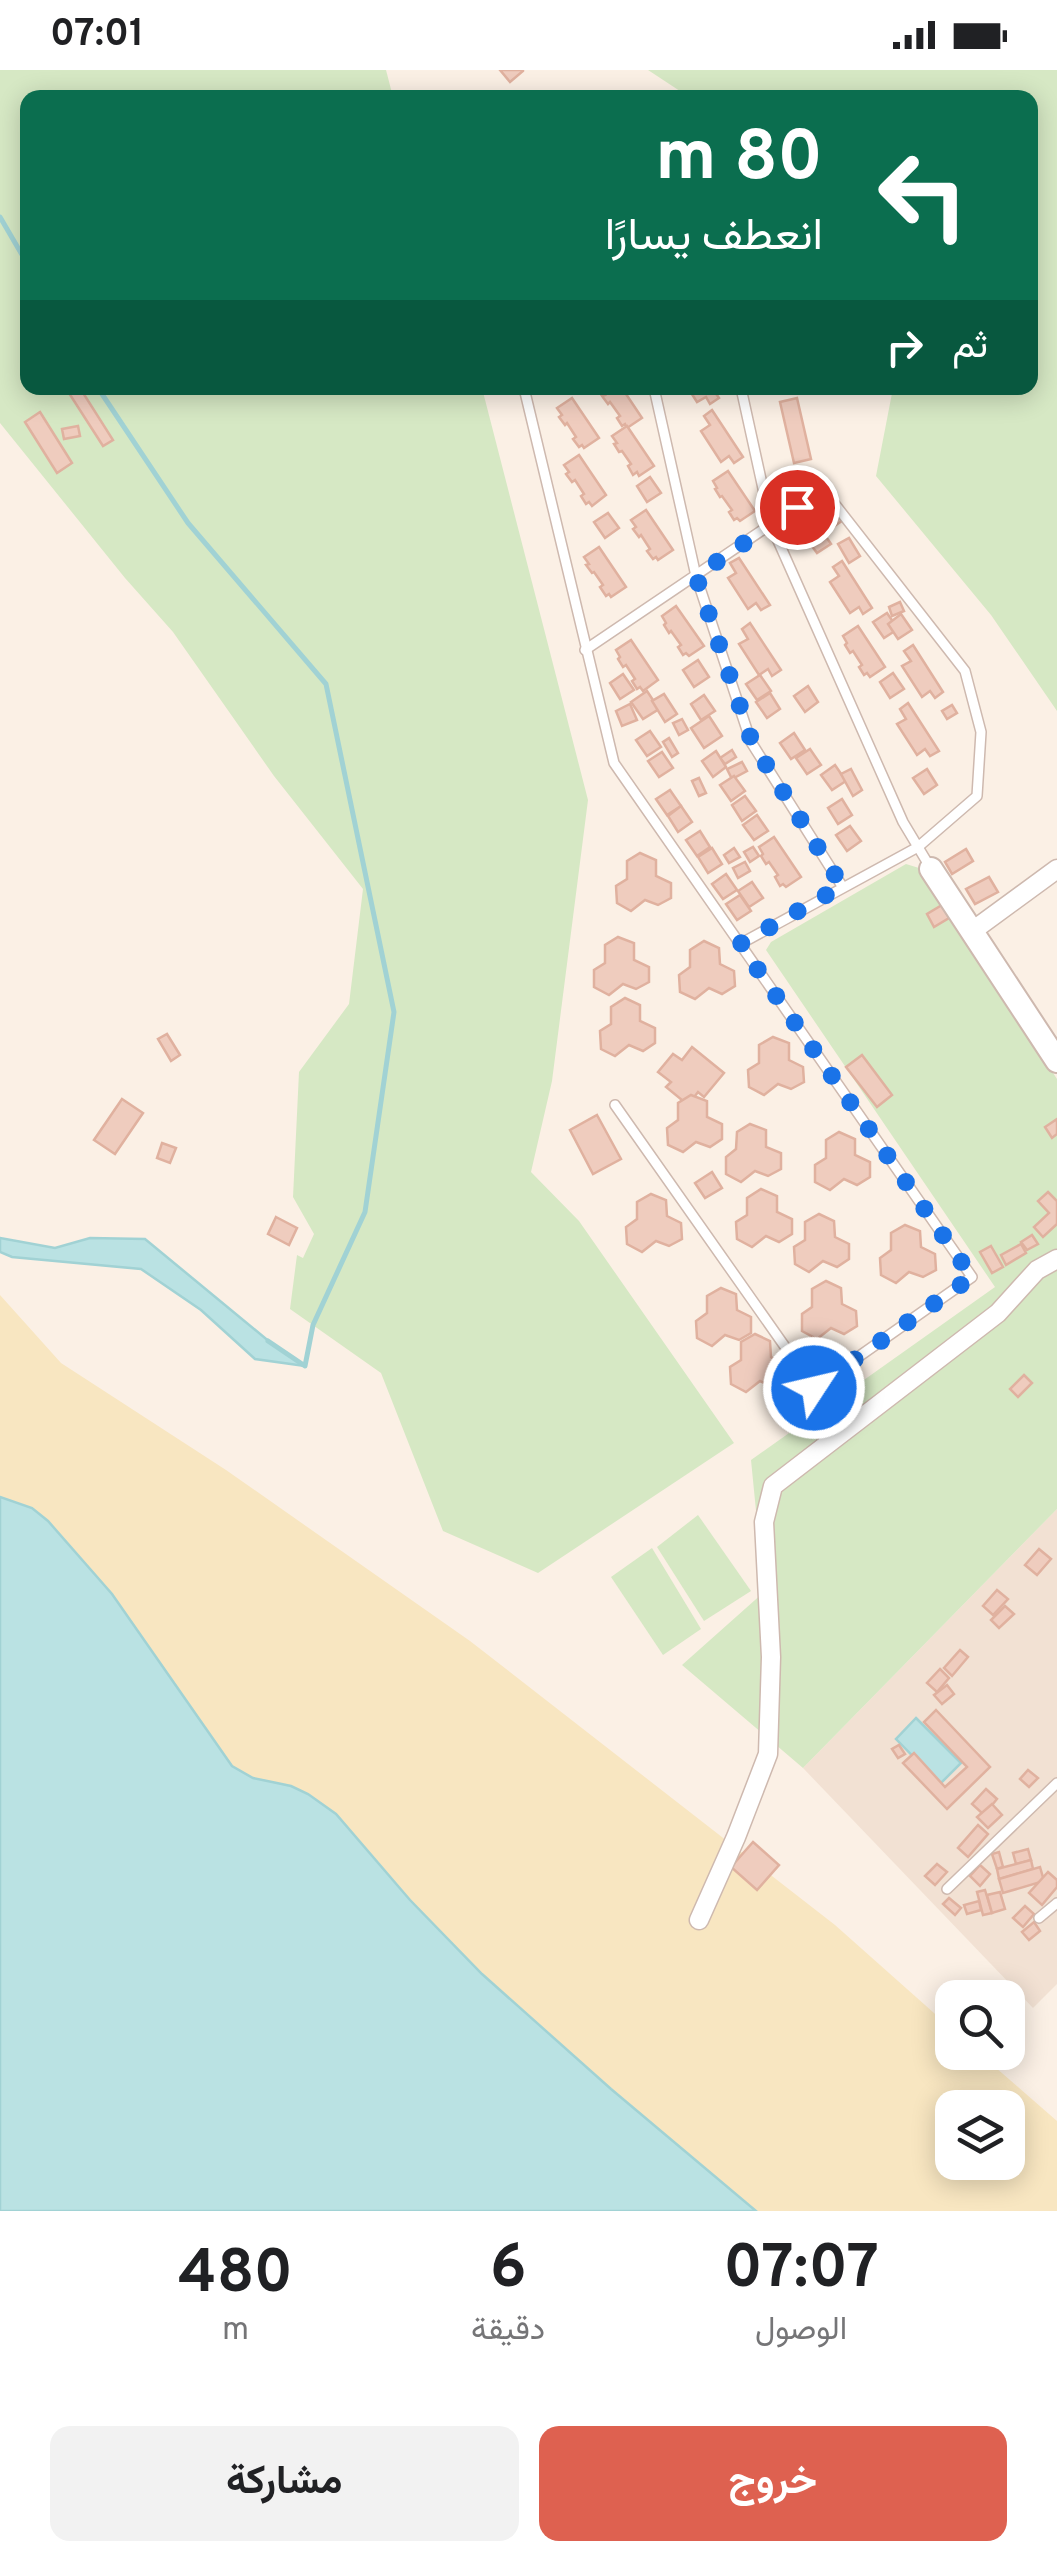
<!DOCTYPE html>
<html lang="ar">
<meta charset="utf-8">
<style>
:root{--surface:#fff;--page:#f2f2f2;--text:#202124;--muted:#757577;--accent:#de6150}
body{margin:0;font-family:Overpass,Vazirmatn,sans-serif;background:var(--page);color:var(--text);direction:rtl;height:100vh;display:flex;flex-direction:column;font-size:38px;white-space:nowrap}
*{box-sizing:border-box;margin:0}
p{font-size:32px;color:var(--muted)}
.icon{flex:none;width:55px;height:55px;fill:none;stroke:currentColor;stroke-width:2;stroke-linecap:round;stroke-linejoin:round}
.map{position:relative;height:2141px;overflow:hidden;direction:ltr}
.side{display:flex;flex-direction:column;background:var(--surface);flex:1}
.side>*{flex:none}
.banner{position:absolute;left:20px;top:20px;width:1018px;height:305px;border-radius:20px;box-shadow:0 5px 25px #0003;direction:rtl;background:#0b6e4f;color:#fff;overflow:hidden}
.fabs{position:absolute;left:935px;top:1910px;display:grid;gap:20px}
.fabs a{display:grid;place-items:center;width:90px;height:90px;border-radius:20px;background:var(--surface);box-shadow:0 5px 25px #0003;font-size:50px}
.pin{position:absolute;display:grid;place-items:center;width:85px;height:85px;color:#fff;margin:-42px;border:5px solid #fff;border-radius:50%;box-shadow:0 2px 10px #0007}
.me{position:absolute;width:110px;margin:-55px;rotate:55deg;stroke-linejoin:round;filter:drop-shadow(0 0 8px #0008)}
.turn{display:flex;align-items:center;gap:35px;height:210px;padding:0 50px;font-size:45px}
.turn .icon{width:130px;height:130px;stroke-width:2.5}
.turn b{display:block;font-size:70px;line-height:85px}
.then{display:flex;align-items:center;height:95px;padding:0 50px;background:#0003;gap:20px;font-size:38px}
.eta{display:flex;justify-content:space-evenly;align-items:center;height:170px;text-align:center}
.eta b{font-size:60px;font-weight:700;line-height:70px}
.cta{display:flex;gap:20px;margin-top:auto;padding:20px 50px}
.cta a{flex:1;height:115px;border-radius:20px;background:var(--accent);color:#fff;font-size:40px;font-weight:700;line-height:115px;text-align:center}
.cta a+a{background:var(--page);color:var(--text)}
.status{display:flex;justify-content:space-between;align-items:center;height:70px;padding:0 50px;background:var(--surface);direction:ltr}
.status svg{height:28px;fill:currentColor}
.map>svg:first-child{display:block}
</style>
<div class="status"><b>07:01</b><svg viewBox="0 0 49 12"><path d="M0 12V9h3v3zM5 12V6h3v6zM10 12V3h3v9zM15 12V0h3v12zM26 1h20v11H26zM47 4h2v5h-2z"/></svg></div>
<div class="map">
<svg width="1057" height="2141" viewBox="0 0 1057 2141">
<rect width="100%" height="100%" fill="#fbf0e5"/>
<!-- residential -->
<polygon fill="#f2e1d3" points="1057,1439 1057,1914 1033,1938 803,1698"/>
<!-- green -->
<g fill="#d6e8c4">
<polygon points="0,0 386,0 393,27 28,28 28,318 482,318 588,730 552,1011 531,1102 579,1151 734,1373 538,1503 443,1461 381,1303 290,1239 297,1185 303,1188 314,1164 293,1127 299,1002 349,934 363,819 274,706 173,562 125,508 0,353"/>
<polygon points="648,0 1057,0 1057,641 991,545 876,406 893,318 1030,318 1030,28 689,27"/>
<polygon points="906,794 919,798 1057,1009 1057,1439 803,1698 682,1595 764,1522 751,1390 995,1217 766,880 771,872"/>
<polygon points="698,1445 751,1521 704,1551 657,1477"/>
<polygon points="652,1478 701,1559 663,1585 611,1507"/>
</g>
<!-- sand -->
<path fill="#f8e6c1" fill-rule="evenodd" d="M0,1225L61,1293L226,1400L470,1571L835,1855L952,1959V1982L979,1983L1057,2051V2141H756L611,2019L482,1904L410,1830L336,1744L291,1716L253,1708L232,1696L112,1524L48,1451L32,1438L0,1427ZM952,2038H1008V2092H952Z"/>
<!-- water -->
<g fill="#bae2e3" stroke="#a1d2d4" stroke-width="2.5">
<polygon points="0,1168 55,1178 90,1168 145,1169 271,1273 305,1296 255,1289 201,1240 141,1199 12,1187 0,1182"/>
<polygon points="0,1427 32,1438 48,1451 112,1524 232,1696 253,1708 291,1716 308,1724 336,1744 410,1830 482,1904 611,2019 756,2141 0,2141"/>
<polygon points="916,1648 961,1693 940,1714 896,1669"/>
</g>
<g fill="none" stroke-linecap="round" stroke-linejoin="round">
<!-- stream -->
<g stroke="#a1d2d4" stroke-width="5">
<polyline points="0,147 28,195"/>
<polyline points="98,318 188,453 326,614 394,942 365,1142 313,1255 305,1296 268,1271"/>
</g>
</g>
<!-- building -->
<g fill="#efccbe" stroke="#e0b19f" stroke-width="2.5">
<polygon points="500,0 523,0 523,1 510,12"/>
<polygon points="71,318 80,318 113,370 103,376 67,320"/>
<polygon points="600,318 622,318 642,348 627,358 625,354 622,356 617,348 620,346 610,332 608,334 602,326 605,325"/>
<polygon points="688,318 712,318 719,328 710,334 706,327 697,332"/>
<polygon points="572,328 599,368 584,378 582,375 579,377 573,369 576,367 567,353 565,355 559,347 562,345 557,338"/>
<polygon points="797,328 811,389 794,393 780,332"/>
<polygon points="712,340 743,387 734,393 729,386 721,392 701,361 710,355 704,346"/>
<polygon points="40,342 72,393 57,403 25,352"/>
<polygon points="78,356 80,366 64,369 62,359"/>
<polygon points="627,356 654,396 639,406 637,402 633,405 628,396 631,394 622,381 619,382 614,374 617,373 612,366"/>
<polygon points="579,385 606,425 592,436 589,432 586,434 581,426 584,424 575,410 572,412 566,404 569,402 564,395"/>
<polygon points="728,401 755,441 740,451 737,448 734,450 729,442 732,440 722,426 720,427 715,419 717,418 713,411"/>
<polygon points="650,407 661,423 647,432 637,416"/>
<polygon points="834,438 842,451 833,457 825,445"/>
<polygon points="646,440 673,480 658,490 656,487 653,489 647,481 650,479 641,465 639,467 633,459 636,457 631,450"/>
<polygon points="608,443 619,458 605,468 594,452"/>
<polygon points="820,458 831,474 817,483 806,468"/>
<polygon points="849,468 860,486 849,493 838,474"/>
<polygon points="599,477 626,517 611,527 609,524 606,526 600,517 603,515 594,502 592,503 586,495 589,494 584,487"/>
<polygon points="739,488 770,535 761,540 756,533 748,539 728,508 736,503 730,493"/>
<polygon points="842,491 872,538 863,544 859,537 850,543 830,512 839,506 833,497"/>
<polygon points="900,532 904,541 892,546 889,537"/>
<polygon points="676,536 704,576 689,586 686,583 683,585 678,577 681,575 671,561 669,563 664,555 666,553 662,546"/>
<polygon points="887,543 898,559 884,568 873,552"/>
<polygon points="901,544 912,560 898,569 888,554"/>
<polygon points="750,553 781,600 772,606 768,599 759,605 739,574 748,569 742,559"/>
<polygon points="858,556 885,597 870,607 867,603 864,605 859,597 862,595 853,581 850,583 845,575 847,573 843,566"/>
<polygon points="631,570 658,610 643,621 640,617 637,619 632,611 635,609 626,595 623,597 618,589 620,587 616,580"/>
<polygon points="913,575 943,622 935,628 930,621 922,627 902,596 911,591 904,581"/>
<polygon points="698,590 709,607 694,617 683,600"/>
<polygon points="893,603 904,619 890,628 880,612"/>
<polygon points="623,604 634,620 620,629 610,613"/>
<polygon points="760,605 771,621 757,630 746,614"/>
<polygon points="808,616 818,632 805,642 794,626"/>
<polygon points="647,621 659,639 643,649 631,632"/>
<polygon points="770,623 780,639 767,648 756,632"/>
<polygon points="664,624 677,644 665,652 652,631"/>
<polygon points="704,625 715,641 701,650 691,634"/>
<polygon points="908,633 939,681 930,686 925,679 917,685 897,654 906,649 900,639"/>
<polygon points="630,634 637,650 622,656 616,641"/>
<polygon points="952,635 957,643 947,649 942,641"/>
<polygon points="709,646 722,666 704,678 691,658"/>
<polygon points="682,649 688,660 679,665 673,653"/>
<polygon points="650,661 661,677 647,686 636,670"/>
<polygon points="794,663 805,680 791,689 780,673"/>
<polygon points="669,668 678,683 672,687 663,672"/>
<polygon points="810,679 821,695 807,704 796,688"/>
<polygon points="732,680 736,687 725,694 720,688"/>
<polygon points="716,681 726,697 713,707 702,691"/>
<polygon points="662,682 673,698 659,707 648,691"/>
<polygon points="742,692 747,701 732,709 727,699"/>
<polygon points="835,695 846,711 832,720 821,705"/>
<polygon points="851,699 862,720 853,726 841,704"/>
<polygon points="927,699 937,715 924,724 913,708"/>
<polygon points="734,706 745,721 731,731 720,715"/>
<polygon points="699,708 706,723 699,726 692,711"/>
<polygon points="670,720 681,736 667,745 656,729"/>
<polygon points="745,726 756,741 742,751 732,735"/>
<polygon points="842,729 852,745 838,754 828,738"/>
<polygon points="681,736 692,752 678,762 668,746"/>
<polygon points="757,745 768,761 754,770 743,755"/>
<polygon points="850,756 861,771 847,781 836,765"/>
<polygon points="700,761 710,777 697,786 686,770"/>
<polygon points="774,767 801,807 786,817 783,814 780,816 775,807 778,805 769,792 766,794 761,786 763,784 759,777"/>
<polygon points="753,777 759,786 750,792 744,782"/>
<polygon points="712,778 722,794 708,803 698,787"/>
<polygon points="734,778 740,787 729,793 724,785"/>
<polygon points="966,779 973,791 952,804 945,792"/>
<polygon points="640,783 656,790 656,806 671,813 671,828 658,835 645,830 631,841 617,833 616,816 627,809 627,791"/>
<polygon points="745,792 750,801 738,808 733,798"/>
<polygon points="726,804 737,820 723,829 712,814"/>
<polygon points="989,807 998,822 975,834 966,819"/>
<polygon points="752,812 763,828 749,837 738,821"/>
<polygon points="740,825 751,841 737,850 726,834"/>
<polygon points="942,835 949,848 934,857 927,844"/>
<polygon points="618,867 634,873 634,890 649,897 649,912 636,919 623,914 609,925 594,917 594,900 605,893 605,875"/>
<polygon points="704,871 719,878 720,894 734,901 735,916 722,924 709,918 695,929 680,922 679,905 690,897 690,880"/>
<polygon points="625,928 640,935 640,951 655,958 655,973 643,981 629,975 615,986 601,979 600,961 611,954 611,937"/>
<polygon points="167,964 180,985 171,991 158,969"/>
<polygon points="773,967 789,973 789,990 803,997 804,1012 791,1019 778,1014 764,1025 749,1017 748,1000 759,993 759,975"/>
<polygon points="692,977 724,1003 704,1027 698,1022 688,1035 666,1017 671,1012 658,1002 673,984 682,990"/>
<polygon points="862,985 892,1025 877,1037 846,997"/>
<polygon points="691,1025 707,1031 707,1047 722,1054 722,1069 710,1077 696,1072 683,1082 668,1075 667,1058 678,1050 678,1033"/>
<polygon points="122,1029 143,1043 115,1084 94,1070"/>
<polygon points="597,1045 621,1089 593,1104 570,1060"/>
<polygon points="1057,1049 1057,1064 1052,1068 1045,1057"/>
<polygon points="750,1054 766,1060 766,1077 781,1083 781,1099 768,1106 755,1101 741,1112 726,1104 726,1087 736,1079 737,1062"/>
<polygon points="839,1062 855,1069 855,1085 870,1092 870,1107 857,1115 844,1109 830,1120 815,1112 815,1095 826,1088 826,1070"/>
<polygon points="162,1073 176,1078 170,1093 157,1088"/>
<polygon points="712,1102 722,1118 705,1128 695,1113"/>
<polygon points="761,1119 777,1126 777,1142 792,1149 792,1164 779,1172 766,1166 752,1177 737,1169 736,1152 747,1145 747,1128"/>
<polygon points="1048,1122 1057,1131 1057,1154 1043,1167 1034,1157 1049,1143 1038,1131"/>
<polygon points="651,1124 666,1130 667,1146 681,1153 682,1169 669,1176 656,1171 642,1182 627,1174 626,1157 637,1149 637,1132"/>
<polygon points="819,1144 834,1151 835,1167 849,1174 849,1189 837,1197 823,1191 809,1202 795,1194 794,1177 805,1170 805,1152"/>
<polygon points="276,1147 297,1158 289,1175 268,1164"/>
<polygon points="905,1155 920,1161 921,1177 935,1184 936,1200 923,1207 909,1202 896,1213 881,1205 880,1188 891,1180 891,1163"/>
<polygon points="1032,1165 1038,1174 1027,1180 1021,1172"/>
<polygon points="1021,1174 1026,1183 1006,1195 1001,1185"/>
<polygon points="991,1176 1003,1197 992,1203 980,1182"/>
<polygon points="826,1211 841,1218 842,1234 856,1241 857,1256 844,1264 831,1258 817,1269 802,1261 802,1244 812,1237 812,1219"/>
<polygon points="721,1218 736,1224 737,1240 751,1247 751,1263 739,1270 725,1265 712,1276 697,1268 696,1251 707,1243 707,1226"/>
<polygon points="755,1264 770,1271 771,1287 785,1294 786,1309 773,1317 760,1311 746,1322 731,1314 730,1297 741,1290 741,1272"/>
<polygon points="837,1277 846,1293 840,1297 830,1280"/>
<polygon points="1024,1305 1032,1313 1018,1327 1010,1319"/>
<polygon points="1039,1479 1051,1489 1037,1505 1025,1495"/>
<polygon points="997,1520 1008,1529 993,1545 983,1536"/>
<polygon points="1005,1536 1014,1544 999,1558 991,1550"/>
<polygon points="960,1580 968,1587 952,1606 944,1598"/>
<polygon points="940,1599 949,1608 937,1622 927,1613"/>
<polygon points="947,1615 954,1624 942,1634 934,1625"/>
<polygon points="936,1640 990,1697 947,1739 903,1693 914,1683 945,1717 967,1697 924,1652"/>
<polygon points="899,1675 905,1684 898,1688 892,1679"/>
<polygon points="1028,1700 1038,1708 1029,1717 1020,1709"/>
<polygon points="986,1719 997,1729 984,1745 972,1734"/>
<polygon points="992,1734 1002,1745 988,1758 977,1747"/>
<polygon points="978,1755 988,1764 968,1787 958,1778"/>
<polygon points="753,1772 779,1795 757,1820 731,1797"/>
<polygon points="1028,1779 1031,1790 1016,1794 1013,1783"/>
<polygon points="999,1782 1003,1797 997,1799 992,1784"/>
<polygon points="1031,1790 1033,1799 999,1809 997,1799"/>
<polygon points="937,1794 947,1802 935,1815 925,1806"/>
<polygon points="980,1795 990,1804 980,1816 970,1806"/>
<polygon points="1040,1797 1044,1811 1003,1823 999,1809"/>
<polygon points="1048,1802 1057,1810 1057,1817 1042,1835 1029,1823"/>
<polygon points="985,1820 992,1843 983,1845 977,1822"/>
<polygon points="1000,1822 1005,1839 992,1843 987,1825"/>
<polygon points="949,1828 961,1838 955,1845 943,1834"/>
<polygon points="979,1831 981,1840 967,1844 964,1835"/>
<polygon points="1025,1836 1034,1844 1023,1857 1013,1848"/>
<polygon points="1034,1852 1040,1861 1029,1870 1022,1862"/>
</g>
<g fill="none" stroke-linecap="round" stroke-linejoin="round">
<!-- service casing -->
<g stroke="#ceb9af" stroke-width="12">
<g id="service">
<polyline points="524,318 614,693 972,1207 814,1318 615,1035"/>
<polyline points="654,318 696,506 751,672 842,816"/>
<polyline points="741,318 771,455 903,752 930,797"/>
<polyline points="585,580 823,419 965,601 981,662 977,726 918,777 740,874"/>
<polyline points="947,1819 1057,1713"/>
<polyline points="1039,1848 1057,1833"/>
</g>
</g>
<!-- minor casing -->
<g stroke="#ceb9af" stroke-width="21">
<g id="minor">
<polyline points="971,862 1057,799"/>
<polyline points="699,1850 736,1767 768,1684 771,1587 764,1452 773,1416 998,1243 1037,1200 1057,1189"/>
</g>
</g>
<!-- tertiary casing -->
<g stroke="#ceb9af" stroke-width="26">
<polyline id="tertiary" points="931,799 1057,991"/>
</g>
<!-- service -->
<use href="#service" stroke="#fff" stroke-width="9"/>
<!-- minor -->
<use href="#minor" stroke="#fff" stroke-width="18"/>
<!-- tertiary -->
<use href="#tertiary" stroke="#fff" stroke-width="22"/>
</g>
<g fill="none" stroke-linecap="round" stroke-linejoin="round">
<!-- route -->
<polyline stroke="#1a73e8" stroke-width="18" stroke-dasharray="0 32.4" points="797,437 696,506 752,672 842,816 740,874 972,1207 814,1318"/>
</g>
</svg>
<div class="fabs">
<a><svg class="icon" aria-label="search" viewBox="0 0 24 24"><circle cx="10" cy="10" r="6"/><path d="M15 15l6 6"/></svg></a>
<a><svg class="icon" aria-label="layers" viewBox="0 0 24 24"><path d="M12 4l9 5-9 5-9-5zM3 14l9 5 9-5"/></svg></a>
</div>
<div class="pin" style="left:797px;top:437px;background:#d93025"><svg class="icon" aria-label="arrive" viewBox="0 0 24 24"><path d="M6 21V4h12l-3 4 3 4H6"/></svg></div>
<svg class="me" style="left:814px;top:1318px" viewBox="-20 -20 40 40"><circle r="17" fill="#1a73e8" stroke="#fff" stroke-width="3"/><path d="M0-11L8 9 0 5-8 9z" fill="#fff"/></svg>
<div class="banner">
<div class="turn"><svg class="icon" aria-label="left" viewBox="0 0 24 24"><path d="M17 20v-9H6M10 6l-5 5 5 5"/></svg><div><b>80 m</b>انعطف يسارًا</div></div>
<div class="then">ثم<svg class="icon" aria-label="right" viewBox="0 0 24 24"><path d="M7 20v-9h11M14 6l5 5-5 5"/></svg></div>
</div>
</div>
<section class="side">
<div class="eta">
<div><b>07:07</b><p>الوصول</p></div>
<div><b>6</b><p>دقيقة</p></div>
<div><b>480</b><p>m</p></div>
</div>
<div class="cta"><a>خروج</a><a>مشاركة</a></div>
</section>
